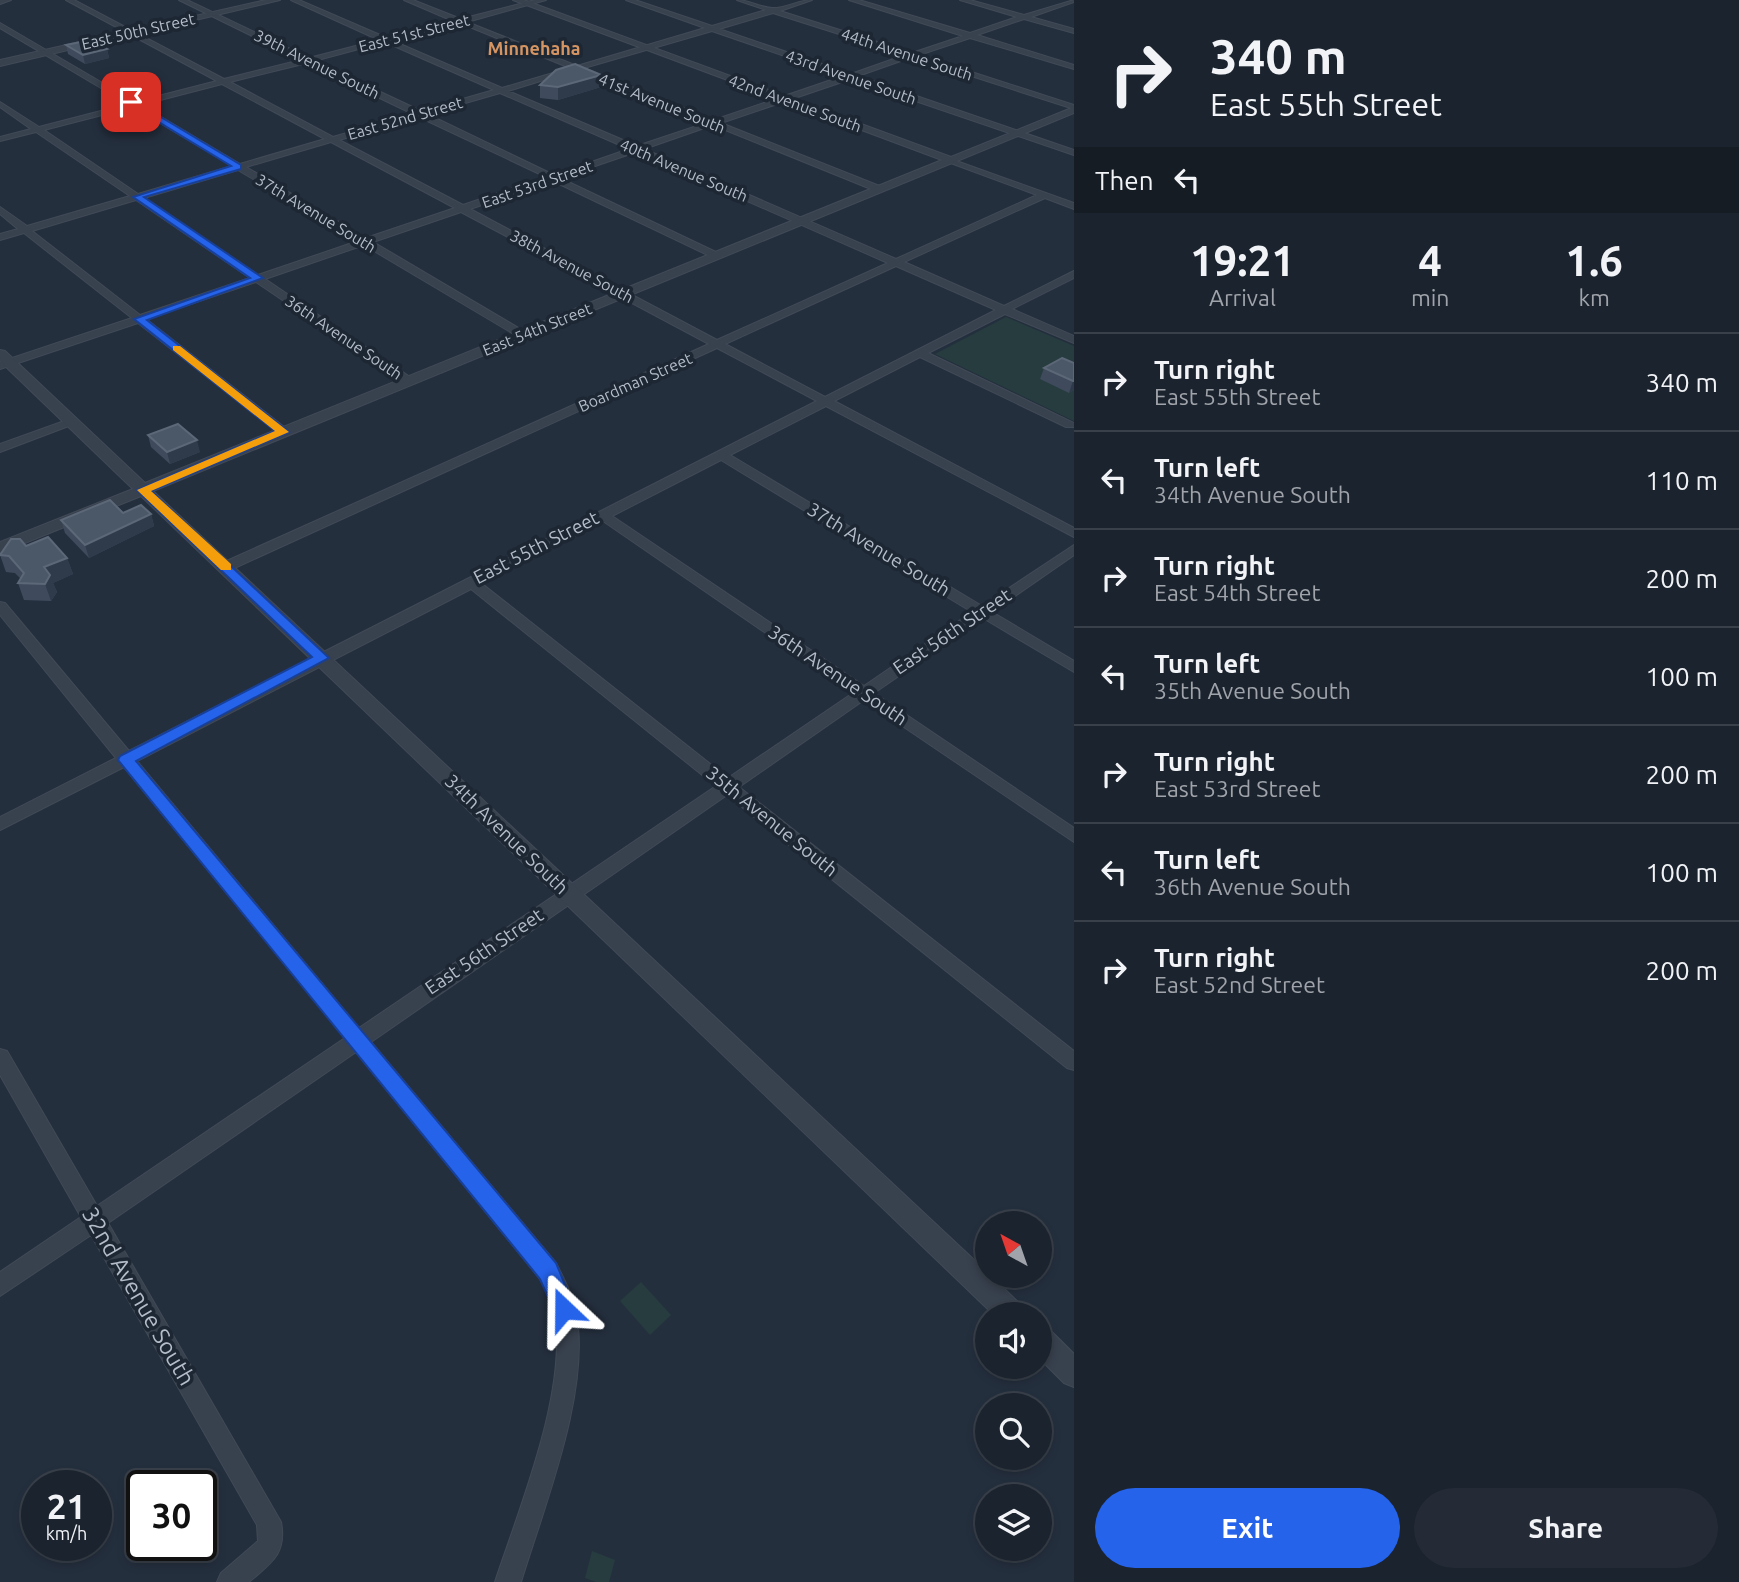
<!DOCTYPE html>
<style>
:root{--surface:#1b232e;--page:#242b36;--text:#f1f3f6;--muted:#a0a4aa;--line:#39404a;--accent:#2563eb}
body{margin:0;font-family:Ubuntu,sans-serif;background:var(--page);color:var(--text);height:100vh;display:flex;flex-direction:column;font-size:26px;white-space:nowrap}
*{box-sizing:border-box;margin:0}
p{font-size:23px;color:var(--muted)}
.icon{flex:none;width:38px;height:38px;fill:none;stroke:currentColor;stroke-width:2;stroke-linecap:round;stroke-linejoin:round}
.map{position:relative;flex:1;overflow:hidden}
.side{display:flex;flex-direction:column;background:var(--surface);width:665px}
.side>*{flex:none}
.guide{background:#1b232e;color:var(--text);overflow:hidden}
.needle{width:46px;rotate:320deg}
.fabs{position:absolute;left:975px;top:1211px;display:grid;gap:14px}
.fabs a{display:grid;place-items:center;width:77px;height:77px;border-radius:50%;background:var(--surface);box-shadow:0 4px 10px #0003,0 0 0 2px var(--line);font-size:35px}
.speed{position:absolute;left:21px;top:1470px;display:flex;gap:14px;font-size:35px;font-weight:700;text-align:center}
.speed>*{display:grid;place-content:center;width:91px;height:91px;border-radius:50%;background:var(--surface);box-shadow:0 4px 10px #0003,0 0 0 2px var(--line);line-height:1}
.speed small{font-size:18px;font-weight:400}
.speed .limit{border:4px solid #111;border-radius:10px;background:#fff;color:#111}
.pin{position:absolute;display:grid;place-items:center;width:60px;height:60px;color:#fff;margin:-30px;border-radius:14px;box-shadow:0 4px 10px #0006}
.me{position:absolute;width:77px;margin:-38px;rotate:337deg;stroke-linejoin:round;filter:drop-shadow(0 0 5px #0008)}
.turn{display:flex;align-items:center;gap:24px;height:147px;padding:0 21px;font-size:32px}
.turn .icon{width:91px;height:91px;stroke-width:2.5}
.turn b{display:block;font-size:49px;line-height:60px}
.then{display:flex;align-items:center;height:66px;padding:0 21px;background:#0003;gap:14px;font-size:26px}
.eta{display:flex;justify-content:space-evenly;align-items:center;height:119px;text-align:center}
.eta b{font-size:42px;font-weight:600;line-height:49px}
.primary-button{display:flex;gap:14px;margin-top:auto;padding:14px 21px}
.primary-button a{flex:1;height:80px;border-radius:42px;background:var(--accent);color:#fff;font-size:28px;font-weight:600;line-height:80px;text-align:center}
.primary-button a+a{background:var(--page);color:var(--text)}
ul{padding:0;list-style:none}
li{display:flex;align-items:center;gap:21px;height:98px;padding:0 21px;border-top:2px solid var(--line)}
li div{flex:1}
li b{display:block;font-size:26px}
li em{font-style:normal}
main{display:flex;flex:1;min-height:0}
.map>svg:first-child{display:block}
</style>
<main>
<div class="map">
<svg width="1074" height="1582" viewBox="0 0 1074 1582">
<rect width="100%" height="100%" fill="#242f3e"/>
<!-- green -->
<g fill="#263c3f">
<polygon points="1006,317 1074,346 1074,421 935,354"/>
<polygon points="641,1282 671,1315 650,1335 620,1301"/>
<polygon points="592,1551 615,1560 609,1582 596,1582 585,1578"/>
</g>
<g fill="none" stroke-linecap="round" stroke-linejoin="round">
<!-- minor casing -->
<g stroke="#414a57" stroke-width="2">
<g id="minor">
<polygon points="0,0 11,0 0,4"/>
<path d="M66,0H74L224,79L301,60L179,0H187L309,58L379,40L291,0H299L387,38L453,21L404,0H413L461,19L535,0H546L467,22L577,66L705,28L626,0H635L712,26L766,10L737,0C749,0 759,7 772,8C784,9 799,0 812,0L780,11L912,53L963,36L849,0H859L970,33L1017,17L960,0H970L1024,15L1074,0V2L1031,17L1074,29V33L1024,19L977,35L1074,65V69L970,38L919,55L1074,105V109L912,57L858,76L1074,150V155L851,79L721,123L882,187V191H876L713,125L644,149L896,259L1037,195L948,162V158L1074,203V209L1045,198L904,262L1004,306L1074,271V278L1012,309L1074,336V343L1005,314L928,353L1074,423V427H1066L920,357L834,401L1074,528V537L826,406L730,455L982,606L1074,545V555L992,612L1074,661V672L983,618L874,693L1074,828V842L864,700L739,787L1074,1051V1070L1067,1068L727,795L371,1042L556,1263C563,1278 572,1292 575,1308C593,1386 544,1506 521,1582H495C520,1506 570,1387 554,1308C551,1298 545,1288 540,1279L356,1052L108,1223L281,1522C287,1554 271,1563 249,1582H217L221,1573L258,1541L257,1525L91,1235L0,1296V1272L81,1217L0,1075V1049L7,1051L97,1206L345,1038L124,767L0,830V817L116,758L0,615V602L5,603L129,751L817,401L717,348L230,570H220V564L709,344L461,212L373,242L527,333V337H519L364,245L265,279L413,379V383H405L256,282L146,319L288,430V434H280L138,323L0,369V362L132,318L24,233L0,240V234L18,229L0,214V207L27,226L130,196L36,132L0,141V137L31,129L0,107V102L39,127L128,104L0,28V23L135,102L217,81ZM773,13L905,55L851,74L719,29ZM460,23L570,68L502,88L393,41ZM712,31L843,76L714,120L584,68ZM385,42L494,90L421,111L314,61ZM307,63L413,114L333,137L230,82ZM576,70L706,123L637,146L508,91ZM222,84L325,139L240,164L141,105ZM500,93L629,149L554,175L427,114ZM133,107L232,166L138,194L44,130ZM419,117L546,177L463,205L339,140ZM331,142L455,208L366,238L246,167ZM636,152L888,263L717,340L470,209L553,181L714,258H720V254L560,178ZM238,170L358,241L258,275L144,198ZM136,200L250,278L140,315L32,231ZM896,266L996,310L825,397L725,344ZM721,460L972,612L864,686L612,516ZM603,521L853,693L728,778L481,583ZM471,589L716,786L359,1028L137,761Z"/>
<polygon points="70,419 76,422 74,424 0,452 0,444"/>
</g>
</g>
<!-- tertiary casing -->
<g stroke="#414a57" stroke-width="2">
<g id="tertiary">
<polygon points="266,0 280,0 0,66 0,60"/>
<polygon points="513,0 524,0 951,157 1074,107 1074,113 153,491 987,1272 987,1276 991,1276 1021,1305 1025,1314 993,1314 141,496 0,553 0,542 133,489 0,361 0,350 5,351 145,483 942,160"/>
<polygon points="1040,1326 1050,1330 1074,1354 1074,1387 1064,1383 1040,1359"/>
</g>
</g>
<!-- minor -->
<use href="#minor" fill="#38414e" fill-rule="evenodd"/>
<!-- tertiary -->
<use href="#tertiary" fill="#38414e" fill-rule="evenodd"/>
</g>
<!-- wall -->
<g fill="#3f4b5c">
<polygon points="66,45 107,49 109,58 85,64 68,54"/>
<polygon points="540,85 601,87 558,100 540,98"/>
<polygon points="1074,363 1074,390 1069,393 1040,379 1044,368"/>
<polygon points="148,435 200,452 170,464 151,447"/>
<polygon points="123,513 151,514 154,526 89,558 65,533 61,520"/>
<polygon points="26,546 67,558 73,574 53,583 57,592 51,601 24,600 18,583 21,579 15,573 6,572 0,555"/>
</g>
<!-- shaded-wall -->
<g fill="#2f3b4b">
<polygon points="107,49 109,58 85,64 83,55"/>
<polygon points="601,75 601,87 558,100 558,87"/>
<polygon points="1073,381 1074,381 1074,390 1069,393"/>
<polygon points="197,440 200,452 170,464 167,452"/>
<polygon points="151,514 154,526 89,558 85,545"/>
<polygon points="67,558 73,574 53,583 57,592 51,601 45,584 44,567"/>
</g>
<!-- building -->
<g fill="#4b5868" stroke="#5c6777" stroke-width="2">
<polygon points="90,40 107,49 83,55 66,45"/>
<polygon points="575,64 601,75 558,87 540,85 556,70"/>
<polygon points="1062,358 1074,363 1074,381 1073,381 1044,368"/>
<polygon points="178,424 197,440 167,452 148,435"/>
<polygon points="110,500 123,513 141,505 151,514 85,545 61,520"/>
<polygon points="48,537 67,558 44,567 50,575 45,584 18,583 24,573 9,556 0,555 11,539 20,539 26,546"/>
</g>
<!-- route -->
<polygon fill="#2563eb" stroke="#184099" stroke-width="2" points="129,101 134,101 241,165 241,169 144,197 263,278 147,320 289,432 151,491 329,658 136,761 556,1263 575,1309 572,1317 564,1320 557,1317 540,1279 118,760 120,756 312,657 137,490 275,431 134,319 250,278 133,197 231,166 129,104"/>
<!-- slow -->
<polygon fill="#f59e0b" points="173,346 180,346 289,432 151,491 231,564 231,570 221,570 137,490 275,431 173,350"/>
<g text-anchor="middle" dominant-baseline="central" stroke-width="7" stroke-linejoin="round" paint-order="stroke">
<!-- far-street labels -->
<g font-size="16" fill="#b4bcc9" stroke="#1d2633">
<text transform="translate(138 31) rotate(-13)">East 50th Street</text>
<text transform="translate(414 33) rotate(-14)">East 51st Street</text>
<text transform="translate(907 54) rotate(18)">44th Avenue South</text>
<text transform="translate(317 64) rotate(26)">39th Avenue South</text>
<text transform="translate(851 77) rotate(19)">43rd Avenue South</text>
<text transform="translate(662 103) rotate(22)">41st Avenue South</text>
<text transform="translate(795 103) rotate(20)">42nd Avenue South</text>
<text transform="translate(405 118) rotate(-16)">East 52nd Street</text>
<text transform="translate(684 170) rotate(23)">40th Avenue South</text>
<text transform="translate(537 184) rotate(-19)">East 53rd Street</text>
<text transform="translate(316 213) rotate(31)">37th Avenue South</text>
<text transform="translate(572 266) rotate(28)">38th Avenue South</text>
<text transform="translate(537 329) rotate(-22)">East 54th Street</text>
<text transform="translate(344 337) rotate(34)">36th Avenue South</text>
<text transform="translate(635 382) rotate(-24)">Boardman Street</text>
</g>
<!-- far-neighbourhood labels -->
<g font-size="18" font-weight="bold" fill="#d59563" stroke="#1d2633">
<text x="534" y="48">Minnehaha</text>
</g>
<!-- street labels -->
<g font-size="19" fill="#b4bcc9" stroke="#1d2633">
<text transform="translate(536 547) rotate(-27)">East 55th Street</text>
<text transform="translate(879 549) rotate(31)">37th Avenue South</text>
<text transform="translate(952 631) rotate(-34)">East 56th Street</text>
<text transform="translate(838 675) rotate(34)">36th Avenue South</text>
<text transform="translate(772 821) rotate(39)">35th Avenue South</text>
<text transform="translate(507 834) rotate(44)">34th Avenue South</text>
<text transform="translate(484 951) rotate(-34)">East 56th Street</text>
</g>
<!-- near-street labels -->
<g font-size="23" fill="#b4bcc9" stroke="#1d2633">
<text transform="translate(139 1296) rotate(60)">32nd Avenue South</text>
</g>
</g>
</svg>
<div class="fabs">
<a><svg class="needle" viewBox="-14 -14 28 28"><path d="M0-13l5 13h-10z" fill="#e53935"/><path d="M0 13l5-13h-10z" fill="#a0a4aa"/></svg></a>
<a><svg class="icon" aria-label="sound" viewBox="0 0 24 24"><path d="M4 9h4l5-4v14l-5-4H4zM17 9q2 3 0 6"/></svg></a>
<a><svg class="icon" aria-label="search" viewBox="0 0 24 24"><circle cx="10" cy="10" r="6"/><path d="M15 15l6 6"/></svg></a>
<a><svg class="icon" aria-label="layers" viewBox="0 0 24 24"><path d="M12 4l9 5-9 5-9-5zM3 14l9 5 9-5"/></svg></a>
</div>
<div class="speed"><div>21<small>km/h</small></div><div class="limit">30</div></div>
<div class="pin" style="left:131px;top:102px;background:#d93025"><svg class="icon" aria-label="arrive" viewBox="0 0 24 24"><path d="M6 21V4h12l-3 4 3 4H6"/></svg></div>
<svg class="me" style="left:564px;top:1309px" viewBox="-20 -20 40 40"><path d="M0-17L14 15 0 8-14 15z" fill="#2563eb" stroke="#fff" stroke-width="4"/></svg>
</div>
<section class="side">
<div class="guide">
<div class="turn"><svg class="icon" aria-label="right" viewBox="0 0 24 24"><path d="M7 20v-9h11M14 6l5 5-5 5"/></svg><div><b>340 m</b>East 55th Street</div></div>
<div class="then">Then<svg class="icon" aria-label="left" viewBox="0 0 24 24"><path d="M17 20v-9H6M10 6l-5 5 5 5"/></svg></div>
</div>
<div class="eta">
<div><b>19:21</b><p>Arrival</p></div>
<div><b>4</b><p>min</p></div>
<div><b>1.6</b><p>km</p></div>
</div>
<ul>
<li><svg class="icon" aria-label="right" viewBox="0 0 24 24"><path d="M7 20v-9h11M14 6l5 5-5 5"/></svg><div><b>Turn right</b><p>East 55th Street</p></div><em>340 m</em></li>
<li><svg class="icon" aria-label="left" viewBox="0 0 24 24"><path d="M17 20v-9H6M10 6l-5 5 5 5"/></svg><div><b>Turn left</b><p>34th Avenue South</p></div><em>110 m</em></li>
<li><svg class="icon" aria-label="right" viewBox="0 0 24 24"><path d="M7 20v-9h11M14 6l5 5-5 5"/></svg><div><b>Turn right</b><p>East 54th Street</p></div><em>200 m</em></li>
<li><svg class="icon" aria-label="left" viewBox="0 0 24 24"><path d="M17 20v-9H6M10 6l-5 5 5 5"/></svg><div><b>Turn left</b><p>35th Avenue South</p></div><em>100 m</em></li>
<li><svg class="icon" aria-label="right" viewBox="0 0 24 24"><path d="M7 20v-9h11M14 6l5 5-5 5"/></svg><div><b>Turn right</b><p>East 53rd Street</p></div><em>200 m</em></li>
<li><svg class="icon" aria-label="left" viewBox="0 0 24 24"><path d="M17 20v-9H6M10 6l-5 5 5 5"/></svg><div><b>Turn left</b><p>36th Avenue South</p></div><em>100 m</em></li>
<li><svg class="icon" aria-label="right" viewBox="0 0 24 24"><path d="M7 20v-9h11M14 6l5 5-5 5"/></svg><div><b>Turn right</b><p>East 52nd Street</p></div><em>200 m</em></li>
</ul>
<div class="primary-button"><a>Exit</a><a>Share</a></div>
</section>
</main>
